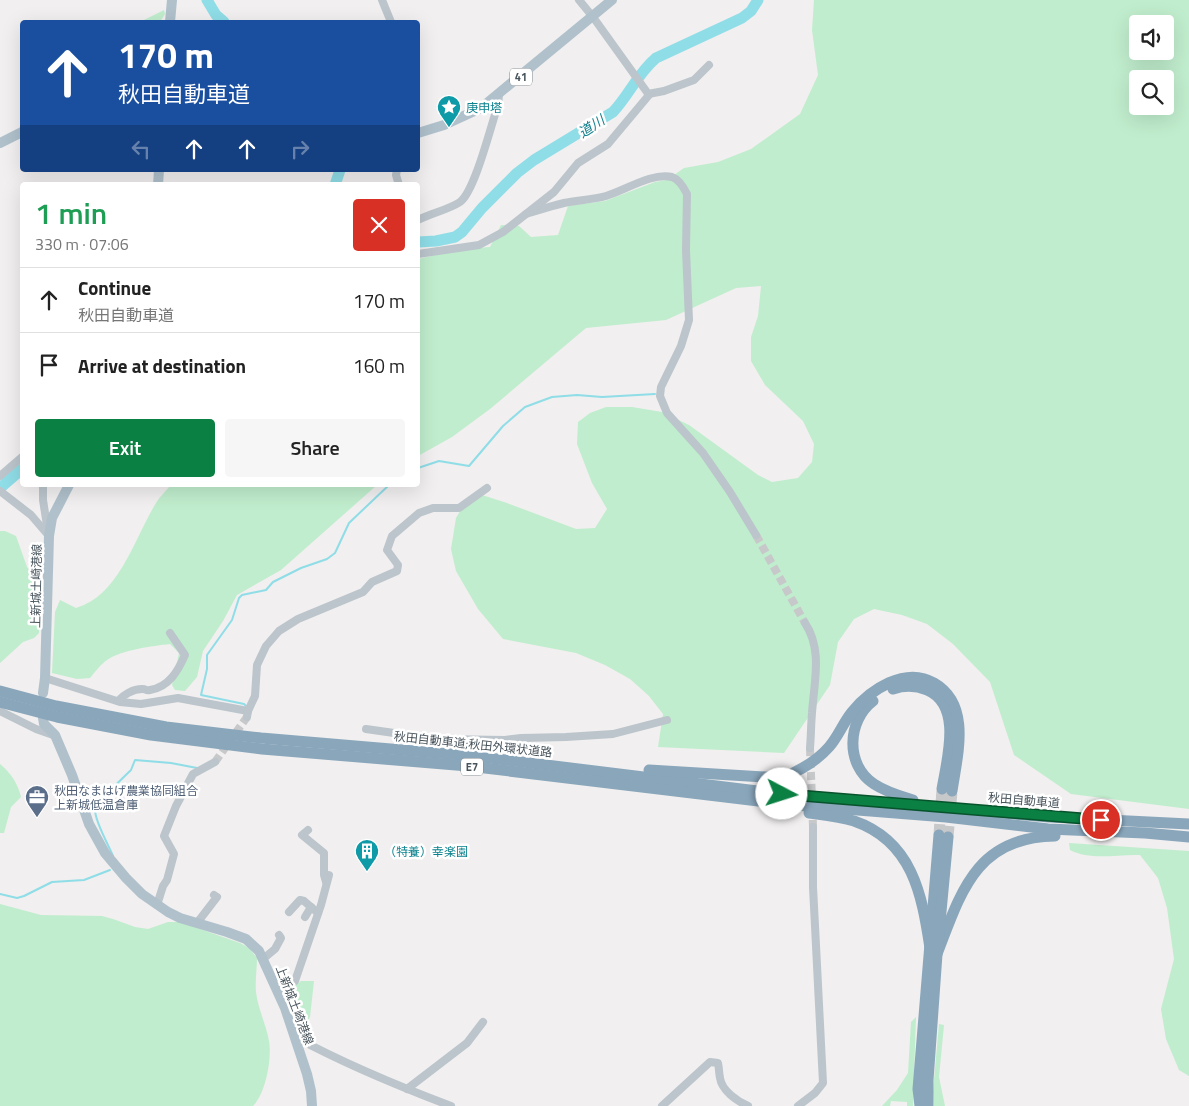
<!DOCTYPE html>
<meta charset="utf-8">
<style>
:root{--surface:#fff;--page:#f6f6f6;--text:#222;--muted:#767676;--line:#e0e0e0;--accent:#0b8043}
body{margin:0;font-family:"Titillium Web","Noto Sans JP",sans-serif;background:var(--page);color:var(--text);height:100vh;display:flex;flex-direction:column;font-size:19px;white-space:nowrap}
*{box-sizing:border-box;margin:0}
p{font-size:16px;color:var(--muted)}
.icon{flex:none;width:28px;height:28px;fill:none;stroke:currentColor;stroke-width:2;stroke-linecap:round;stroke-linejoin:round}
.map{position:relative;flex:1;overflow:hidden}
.drawer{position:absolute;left:20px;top:182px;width:400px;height:305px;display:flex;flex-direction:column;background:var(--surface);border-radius:5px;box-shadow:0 5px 20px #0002}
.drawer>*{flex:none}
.hud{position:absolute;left:20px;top:20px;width:400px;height:152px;border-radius:5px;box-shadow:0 5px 20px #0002;background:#1a4fa0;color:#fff;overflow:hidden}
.tools{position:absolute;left:1129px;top:15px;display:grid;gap:10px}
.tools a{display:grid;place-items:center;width:45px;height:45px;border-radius:5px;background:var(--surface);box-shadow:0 5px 20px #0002;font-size:25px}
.pin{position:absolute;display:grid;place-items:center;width:42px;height:42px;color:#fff;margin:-21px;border:2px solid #fff;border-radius:50%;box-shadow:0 1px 5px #0007}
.me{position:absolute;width:55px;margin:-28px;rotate:95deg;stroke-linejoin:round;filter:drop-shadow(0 0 4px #0008)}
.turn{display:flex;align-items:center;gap:18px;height:105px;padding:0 15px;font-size:22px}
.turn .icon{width:65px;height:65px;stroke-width:2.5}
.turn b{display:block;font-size:35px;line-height:42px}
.lanes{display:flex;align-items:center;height:48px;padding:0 15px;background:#0003;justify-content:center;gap:25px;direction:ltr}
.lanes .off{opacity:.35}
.round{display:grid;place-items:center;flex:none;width:52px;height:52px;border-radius:5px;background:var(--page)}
.head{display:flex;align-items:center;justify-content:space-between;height:85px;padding:0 15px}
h1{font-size:30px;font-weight:600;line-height:38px;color:#1e9e55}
.button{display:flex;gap:10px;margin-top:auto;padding:10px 15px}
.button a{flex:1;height:58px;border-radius:5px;background:var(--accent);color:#fff;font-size:20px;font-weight:600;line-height:58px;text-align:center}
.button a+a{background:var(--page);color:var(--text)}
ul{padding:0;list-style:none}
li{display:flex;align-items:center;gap:15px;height:65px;padding:0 15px;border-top:1px solid var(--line)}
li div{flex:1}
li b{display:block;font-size:19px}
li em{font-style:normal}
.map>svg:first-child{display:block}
</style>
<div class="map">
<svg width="1189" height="1106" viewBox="0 0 1189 1106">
<rect width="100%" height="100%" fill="#f1efef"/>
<!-- green -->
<g fill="#c0edcd" fill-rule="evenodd">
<path d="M814,0H1189V809L1071,794L1014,755L990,682L953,644L927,624L902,615L874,609L854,619L838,642L830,685L784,753L658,747L663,714L649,696L630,679L605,665L576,653L503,639L478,609L456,571L451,549L456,518L466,501L482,495L507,503L576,529L595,528L607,509L592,483L577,444L578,422L590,413L606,407H632L662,412L689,425L758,475L772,482L798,478L812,462L814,444L803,421L765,385L751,361V337L758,316L761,286L736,288L666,320L586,328L490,409L452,437L418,456V259L462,249L490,247L501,225L519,226L531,237L558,235L568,206L605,201L655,182L667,180L684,168L718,162L751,149L800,114L818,75L812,30ZM1138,24H1165V51H1138ZM1138,79H1165V106H1138Z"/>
<polygon points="164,10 165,14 160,22 145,22 144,20"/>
<path d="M171,485H377L281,570L237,595L223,621L203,651L197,677L185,691L175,690L172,685L179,653L170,644C153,646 121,650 107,660C101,664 95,672 90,678L77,679L52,673L55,612L60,600L76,608C119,596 135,537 156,503C160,496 166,491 171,485Z"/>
<polygon points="0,531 5,531 16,536 27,567 40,585 39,633 34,638 23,642 0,663"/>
<path d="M0,764C11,773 18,784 21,797L11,807L4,833H0Z"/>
<path d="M1069,843L1189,851V1076L1179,1070L1166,1039L1161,1009L1174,959L1167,908L1158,878L1140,855C1117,854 1091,861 1070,850Z"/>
<path d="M0,904L41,915L102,916L113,919L135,927L148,929L168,922H180L240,943L249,948L257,958C257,969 255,981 256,992C258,1009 266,1024 269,1041C272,1058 266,1093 253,1106H0Z"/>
<polygon points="301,981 314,981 310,1017 306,1024 296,1027 284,994"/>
<polygon points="916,1017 913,1106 907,1106 907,1102 891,1101 890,1106 882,1106 897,1090 908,1073 911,1022"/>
<polygon points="939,1024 944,1025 939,1077 945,1106 934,1106 933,1091"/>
</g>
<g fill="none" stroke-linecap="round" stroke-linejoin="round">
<!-- stream -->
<g stroke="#8fdde7" stroke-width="2">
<polyline points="418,468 439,461 469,466 503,426 525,407 552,397 577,395 602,397 655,394"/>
<polyline points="246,706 244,704 201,695 207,669 207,655 232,620 239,598 242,595 266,590 273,582 301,568 327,559 335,553 349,523 389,485"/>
<path d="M113,856C107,842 93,818 95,805L131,770L135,760L171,763L197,768"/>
<polyline points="0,894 17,898 24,896 52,882 84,880 110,870"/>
</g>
<!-- river -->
<g stroke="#8fdde7" stroke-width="11">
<polyline points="207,0 216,15 224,22"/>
<polyline points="335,185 340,170"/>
<path d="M418,242L436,241L455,237L462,232L482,208L517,173L534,160L613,112C629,95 638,73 656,58L742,18L751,11L758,0"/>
<polyline points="0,488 22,469"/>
</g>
<!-- minor-tunnel -->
<g stroke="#c7c8ca" stroke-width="8" stroke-dasharray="8 4" stroke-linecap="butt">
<polyline points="756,535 805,623"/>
<polyline points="810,748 813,827"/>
<polyline points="215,762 247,717"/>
</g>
<!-- highway-tunnel -->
<g stroke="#c7c8ca" stroke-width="11" stroke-dasharray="11 5.5" stroke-linecap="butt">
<polyline points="939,835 942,789"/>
<polyline points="948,837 952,791"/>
</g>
<!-- minor -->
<g stroke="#bbc5cb" stroke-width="8">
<polyline points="382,0 391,22"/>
<polyline points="648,94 664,91 694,80 709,65"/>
<polyline points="397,170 396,175 399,185"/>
<path d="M526,214C539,210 551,206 564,203C577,200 592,200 606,196C624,191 652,172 672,177C678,179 684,188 687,194L686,250L689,320L681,346L661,387L660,396L667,413L703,453L730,492L756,535"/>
<path d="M418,220C431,213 448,210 460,202C475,191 491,125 498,105L499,95"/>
<polyline points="418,254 479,245 503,232 554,192 578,163 608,144 649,95 593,17 579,0"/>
<polyline points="0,476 22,457"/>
<polyline points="43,485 43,500 48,532"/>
<polyline points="0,491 31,515 49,536"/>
<path d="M805,623C823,650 814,682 812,713C811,724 811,736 810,748"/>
<polyline points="45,678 120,702 141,704 178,698 248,711"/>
<path d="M118,701C123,695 133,689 142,689C147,689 145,691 150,690C169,687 178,671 185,655L170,633"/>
<polyline points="0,711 36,729 53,735"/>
<polyline points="247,717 248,711 255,696 257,665 266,646 279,631 298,619 363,592 372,582 397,571 398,565 387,550 392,536 419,513 433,508 459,508 487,488"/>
<polyline points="366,729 436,739 505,740 521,738 566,737 613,734 667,720"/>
<polyline points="308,830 302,835 324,853 324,875 326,882"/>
<polyline points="157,905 163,886 167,880 174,854 164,836 176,806 193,774 215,762"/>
<polyline points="289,912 300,900 304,901 318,913"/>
<polyline points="305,917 311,907"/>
<polyline points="197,923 217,897 214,895"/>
<polyline points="263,959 275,949 281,938 279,935"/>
<polyline points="279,993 295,981 321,905 329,875"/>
<path d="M295,1037C345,1064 398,1086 451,1106"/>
<polyline points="407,1089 467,1043 483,1022"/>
<path d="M662,1106L710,1062L718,1063C719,1068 719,1073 720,1078C722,1091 737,1101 748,1106"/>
<polyline points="798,1106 815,1093 823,1083 813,887 813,827"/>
</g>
<!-- major -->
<g stroke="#b0c1cc" stroke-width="10">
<polyline points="170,22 172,0"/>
<polyline points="418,133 444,125 481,108 612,0"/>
<polyline points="0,143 22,132"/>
<polyline points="158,185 159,170"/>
<polyline points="43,693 45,678 49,536 52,518 69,485"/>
<polyline points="43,718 44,724 55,735 72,775 89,824 105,853 126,878 142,894 168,912 180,918 227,932 246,939 259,951 285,1008 307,1074 311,1091 312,1106"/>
</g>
<!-- highway -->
<g stroke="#89a6bb" stroke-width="11">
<path d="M893,689C905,685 915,685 927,690C963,705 947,759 942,789"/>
<polyline points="0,691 56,706 166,727 261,738 473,756 782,794 1049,817 1189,824"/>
<path d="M873,701C847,721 845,765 874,784C886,792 900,796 913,800"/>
<polyline points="0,702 57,717 151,735 262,749 468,766 782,804 946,817 1048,829 1145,833 1189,837"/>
<path d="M649,770L782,778C799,771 816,762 829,747C838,737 843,723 852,712C870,690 905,666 934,683C972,705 957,756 952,791"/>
<path d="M809,813C823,815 840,817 854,821C912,841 922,894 930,948"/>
<path d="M937,954C961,892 976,837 1055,836"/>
<polyline points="920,1106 918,1089 939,835"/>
<polyline points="928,1106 928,1080 937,954 948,837"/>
</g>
</g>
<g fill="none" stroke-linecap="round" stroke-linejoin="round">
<!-- route casing -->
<g stroke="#07532c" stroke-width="12">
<polyline id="route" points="782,794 1101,820"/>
</g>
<!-- route -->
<use href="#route" stroke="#0b8043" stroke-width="9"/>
</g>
<!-- icons -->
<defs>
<g id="sight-pin" transform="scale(1.25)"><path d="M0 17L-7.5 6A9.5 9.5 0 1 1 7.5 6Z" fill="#0f9aa8" stroke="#fff"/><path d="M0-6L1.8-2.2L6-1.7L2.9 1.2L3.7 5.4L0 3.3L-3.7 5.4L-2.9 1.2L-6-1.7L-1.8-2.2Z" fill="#fff"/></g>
<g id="office-pin" transform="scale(1.25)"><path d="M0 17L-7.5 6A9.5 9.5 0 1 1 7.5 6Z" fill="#5c6f8a" stroke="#fff"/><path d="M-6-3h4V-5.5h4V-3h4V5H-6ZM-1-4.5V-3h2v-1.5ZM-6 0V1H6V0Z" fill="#fff"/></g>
<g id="building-pin" transform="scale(1.25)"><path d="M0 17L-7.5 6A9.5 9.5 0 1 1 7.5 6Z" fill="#0f9aa8" stroke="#fff"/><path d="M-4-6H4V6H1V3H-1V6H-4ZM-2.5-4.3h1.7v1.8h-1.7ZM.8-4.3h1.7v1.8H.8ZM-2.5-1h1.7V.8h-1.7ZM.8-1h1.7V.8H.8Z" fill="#fff"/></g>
</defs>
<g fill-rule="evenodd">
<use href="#sight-pin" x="449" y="107"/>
<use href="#office-pin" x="37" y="797"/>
<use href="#building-pin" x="367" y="851"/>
</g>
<g text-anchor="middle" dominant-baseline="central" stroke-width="5" stroke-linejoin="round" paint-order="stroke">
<!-- shield labels -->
<g fill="#fff" stroke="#7f878d" stroke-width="1">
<rect x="510" y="68.5" width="22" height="17" rx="4"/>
<rect x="461" y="758.5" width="22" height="17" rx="4"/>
</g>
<g font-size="11" font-weight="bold" fill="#48545c">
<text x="521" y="77">41</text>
<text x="472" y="767">E7</text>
</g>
<!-- culture labels -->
<g font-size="12" fill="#0d838f" stroke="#fff" text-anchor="start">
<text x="466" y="107">庚申塔</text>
<text x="384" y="851">（特養）幸楽園</text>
</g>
<!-- street labels -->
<g font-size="12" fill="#48545c" stroke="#fff">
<text transform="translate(36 586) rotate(-89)">上新城土崎港線</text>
<text transform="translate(473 744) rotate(6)">秋田自動車道;秋田外環状道路</text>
<text transform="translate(1024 800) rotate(5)">秋田自動車道</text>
<text transform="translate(295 1005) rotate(69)">上新城土崎港線</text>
</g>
<!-- service labels -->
<g font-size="12" fill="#4e5e75" stroke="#fff" text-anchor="start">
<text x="54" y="790">秋田なまはげ農業協同組合<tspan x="54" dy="14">上新城低温倉庫</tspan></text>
</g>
<!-- water labels -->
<g font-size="14" font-style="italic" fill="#14808d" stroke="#fff">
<text transform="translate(591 126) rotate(-33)">道川</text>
</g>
</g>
</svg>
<div class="tools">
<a><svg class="icon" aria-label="sound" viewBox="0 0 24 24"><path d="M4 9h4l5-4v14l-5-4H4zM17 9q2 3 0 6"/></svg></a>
<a><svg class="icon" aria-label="search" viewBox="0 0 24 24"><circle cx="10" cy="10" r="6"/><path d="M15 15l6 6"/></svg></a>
</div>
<div class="pin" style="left:1101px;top:820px;background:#d93025"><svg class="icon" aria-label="arrive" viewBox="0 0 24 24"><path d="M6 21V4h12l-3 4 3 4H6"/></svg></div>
<svg class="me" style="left:782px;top:794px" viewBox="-20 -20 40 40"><circle r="19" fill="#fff"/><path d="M0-13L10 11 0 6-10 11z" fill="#0b8043"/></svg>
<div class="hud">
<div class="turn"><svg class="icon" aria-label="ahead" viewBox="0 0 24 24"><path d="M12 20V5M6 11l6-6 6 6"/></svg><div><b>170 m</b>秋田自動車道</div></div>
<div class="lanes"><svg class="icon off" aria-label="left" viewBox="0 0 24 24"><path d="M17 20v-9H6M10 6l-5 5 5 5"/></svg><svg class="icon" aria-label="ahead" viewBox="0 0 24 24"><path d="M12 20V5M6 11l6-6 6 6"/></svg><svg class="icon" aria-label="ahead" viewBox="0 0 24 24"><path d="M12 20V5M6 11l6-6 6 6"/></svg><svg class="icon off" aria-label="right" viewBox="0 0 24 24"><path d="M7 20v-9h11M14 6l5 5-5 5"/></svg></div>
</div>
<section class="drawer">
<div class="head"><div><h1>1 min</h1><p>330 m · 07:06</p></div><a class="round" style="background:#d93025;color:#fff"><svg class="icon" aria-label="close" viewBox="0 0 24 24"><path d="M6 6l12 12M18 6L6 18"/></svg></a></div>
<ul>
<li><svg class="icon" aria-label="ahead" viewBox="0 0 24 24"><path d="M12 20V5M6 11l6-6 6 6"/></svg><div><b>Continue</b><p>秋田自動車道</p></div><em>170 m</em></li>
<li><svg class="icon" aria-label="arrive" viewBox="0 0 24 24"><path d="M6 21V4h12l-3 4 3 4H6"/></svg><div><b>Arrive at destination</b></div><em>160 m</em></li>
</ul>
<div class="button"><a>Exit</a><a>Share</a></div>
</section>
</div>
